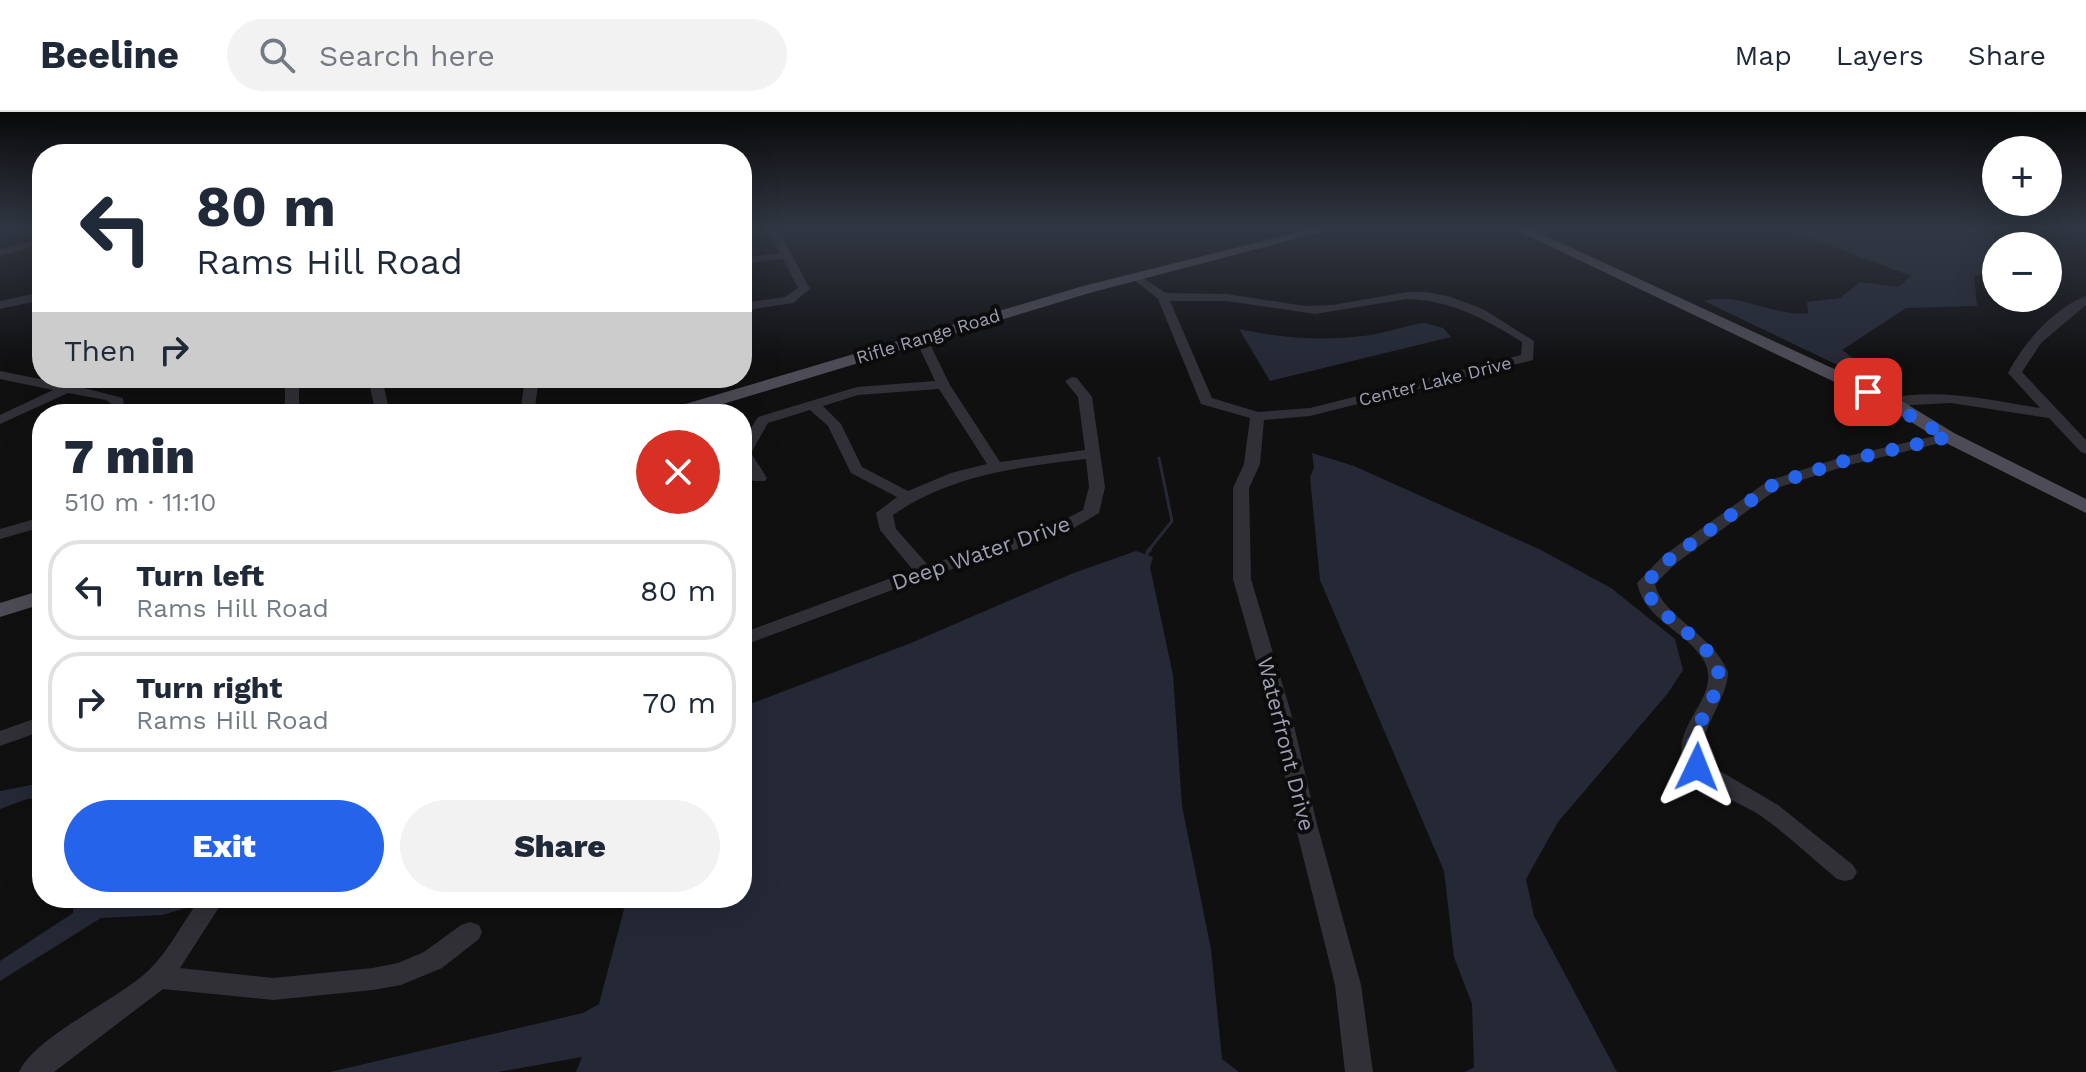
<!DOCTYPE html>
<meta charset="utf-8">
<style>
:root{--surface:#fff;--page:#f2f2f3;--text:#1f2937;--muted:#747a83;--line:#e0e1e3;--accent:#2563eb}
body{margin:0;font-family:"Work Sans",sans-serif;background:var(--page);color:var(--text);height:100vh;display:flex;flex-direction:column;font-size:30px;white-space:nowrap}
*{box-sizing:border-box;margin:0}
p{font-size:26px;color:var(--muted)}
.icon{flex:none;width:44px;height:44px;fill:none;stroke:currentColor;stroke-width:2;stroke-linecap:round;stroke-linejoin:round}
.map{position:relative;flex:1;overflow:hidden}
.panel{position:absolute;left:32px;top:292px;width:720px;height:504px;display:flex;flex-direction:column;background:var(--surface);border-radius:32px;box-shadow:0 8px 32px #0002}
.panel>*{flex:none}
.hud{position:absolute;left:32px;top:32px;width:720px;height:244px;border-radius:32px;box-shadow:0 8px 32px #0002;background:#fff;color:var(--text);overflow:hidden}
.buttons{position:absolute;left:1982px;top:24px;display:grid;gap:16px}
.buttons a{display:grid;place-items:center;width:80px;height:80px;border-radius:50%;background:var(--surface);box-shadow:0 8px 32px #0002;font-size:40px}
.pin{position:absolute;display:grid;place-items:center;width:68px;height:68px;color:#fff;margin:-34px;border-radius:16px;box-shadow:0 4px 12px #0006}
.me{position:absolute;width:88px;margin:-44px;rotate:2deg;stroke-linejoin:round;filter:drop-shadow(0 0 6px #0008)}
.turn{display:flex;align-items:center;gap:28px;height:168px;padding:0 32px;font-size:36px}
.turn .icon{width:104px;height:104px;stroke-width:2.5}
.turn b{display:block;font-size:56px;line-height:68px}
.then{display:flex;align-items:center;height:76px;padding:0 32px;background:#0003;gap:16px;font-size:30px}
.round{display:grid;place-items:center;flex:none;width:84px;height:84px;border-radius:42px;background:var(--page)}
.summary{display:flex;align-items:center;justify-content:space-between;height:136px;padding:0 32px}
h1{font-size:48px;font-weight:800;line-height:60px}
.cta{display:flex;gap:16px;margin-top:auto;padding:16px 32px}
.cta a{flex:1;height:92px;border-radius:48px;background:var(--accent);color:#fff;font-size:32px;font-weight:800;line-height:92px;text-align:center}
.cta a+a{background:var(--page);color:var(--text)}
ul{padding:0;list-style:none}
li{display:flex;align-items:center;gap:24px;height:100px;margin:0 16px 12px;padding:0 16px;border:4px solid var(--line);border-radius:32px}
li div{flex:1}
li b{display:block;font-size:30px}
li em{font-style:normal}
header{display:flex;align-items:center;gap:48px;box-sizing:border-box;height:112px;padding:0 40px;background:var(--surface);border-bottom:2px solid var(--line)}
header strong{font-size:38px}
nav{display:flex;gap:44px;margin-inline-start:auto;font-size:28px}
.search{width:560px;height:72px;background:var(--page);display:flex;align-items:center;gap:20px;box-sizing:border-box;padding:0 28px;border-radius:44px;color:var(--muted);font-size:30px}
.map>svg:first-child{display:block}
</style>
<header>
<strong>Beeline</strong>
<div class="search"><svg class="icon" aria-label="search" viewBox="0 0 24 24"><circle cx="10" cy="10" r="6"/><path d="M15 15l6 6"/></svg>Search here</div>
<nav><a>Map</a><a>Layers</a><a>Share</a></nav>
</header>
<div class="map">
<svg width="2086" height="960" viewBox="0 0 2086 960">
<rect width="100%" height="100%" fill="#101011"/>
<!-- water -->
<g fill="#252936">
<path d="M1786,117C1805,117 1886,122 1897,117H1994L1996,160L1974,164L1977,194L1906,196L1842,238L1870,258L1854,261L1704,189C1739,179 1772,205 1808,201L1807,190L1840,186L1860,170L1898,175L1911,164Z"/>
<path d="M1424,211L1443,216L1451,225L1270,269L1239,217C1280,226 1320,229 1363,224C1383,222 1403,214 1424,211Z"/>
<polygon points="1312,341 1354,354 1541,438 1611,476 1675,527 1683,558 1668,581 1558,710 1526,767 1534,804 1617,960 1465,960 1474,955 1472,892 1454,845 1444,759 1320,468 1310,365 1314,356"/>
<polygon points="1136,439 1153,445 1150,455 1173,563 1182,694 1211,837 1222,947 1239,960 576,960 582,945 498,960 330,960 583,901 599,892 627,786 742,786 742,595 911,531 1071,462"/>
<polygon points="42,671 42,686 27,687 0,697 0,679"/>
<polygon points="74,786 220,786 162,803 101,806 0,869 0,849 73,801"/>
</g>
<g fill="none" stroke-linecap="round" stroke-linejoin="round">
<!-- stream-far1 -->
<g stroke="#252936" stroke-width="3">
<polyline points="1782,117 1794,122"/>
<polyline points="1148,439 1172,409 1159,346"/>
</g>
<!-- stream -->
<polyline stroke="#252936" stroke-width="4" points="1147,441 1150,437"/>
<!-- minor -->
<g fill="#313037" fill-rule="evenodd">
<polygon points="760,117 772,117 781,123 810,177 793,191 742,199 742,191 785,185 798,176 783,147 742,152 742,146 780,141 773,127"/>
<polygon points="42,126 42,132 0,144 0,138"/>
<path d="M1137,162L1166,181L1227,182L1305,194L1333,193L1407,180H1426L1448,184L1483,197L1534,229L1533,248L1310,304L1264,308L1260,352L1249,376L1251,467L1291,601L1317,712L1361,873L1373,960H1345L1335,873L1295,712L1271,601L1233,467V376L1244,352L1250,306L1201,292L1158,187L1133,167L1131,165ZM1407,187C1451,188 1485,207 1522,230L1521,243L1310,296L1258,300L1212,286L1170,189H1227L1315,202Z"/>
<polygon points="42,180 42,188 0,197 0,189"/>
<path d="M2086,184V193L2041,231L2022,260L2086,328V342L2081,340L2049,306L1951,291L1891,294L1884,290L1886,287C1937,275 1989,288 2040,296L2008,261C2024,230 2053,197 2086,184Z"/>
<path d="M916,223L927,226L950,273L1000,350L1085,338L1078,285L1065,269L1072,265L1077,266L1092,285L1105,375L1099,401L1062,423L930,464L742,534V521L913,458L880,418L876,401L897,385L851,361L828,314L810,298L768,311L751,341L767,366L765,369H753C735,342 741,331 758,305L857,275L935,269L915,226ZM939,277L987,352L951,361L908,379L862,355L841,312L823,294L858,283ZM1086,347L1089,375L1083,398L1050,415L928,453L896,417L893,403C951,363 1017,355 1086,347Z"/>
<polygon points="0,259 65,272 77,266 95,266 80,275 123,286 125,302 111,302 111,291 106,288 68,281 0,312 0,303 53,278 0,267"/>
<rect x="285" y="266" width="14" height="36"/>
<polygon points="368,266 382,266 390,302 376,302"/>
<polygon points="525,266 539,266 534,302 520,302"/>
<path d="M1948,321L1953,322V328L1849,353L1780,375L1675,452L1655,472C1663,506 1712,521 1728,560C1728,590 1691,624 1708,652L1778,693L1853,753L1857,760L1853,767L1845,769L1837,767C1812,746 1787,722 1761,704C1743,692 1705,677 1692,663C1689,660 1684,651 1683,647C1672,612 1723,583 1704,549C1686,518 1645,509 1637,471L1663,444L1768,369L1839,346Z"/>
<polygon points="42,405 42,415 0,427 0,417"/>
<polygon points="42,604 42,619 0,634 0,619"/>
<path d="M200,786H225L180,856L273,866L373,856L398,851L424,840L461,813L470,810L479,813L482,820L479,827L442,856L401,873L373,878L273,888L163,877L54,960H19C35,924 120,887 150,857C169,838 184,809 200,786Z"/>
</g>
<!-- major -->
<g fill="#4d4c56" fill-rule="evenodd">
<polygon points="1311,117 1333,117 1093,180 690,302 662,302 665,298 1083,174"/>
<polygon points="1514,117 1531,117 1897,286 1954,321 2086,387 2086,401 1942,329 1885,294"/>
<polygon points="42,478 42,492 0,505 0,491"/>
</g>
</g>
<!-- sky -->
<linearGradient id="sky" x2="0" y2="1"><stop stop-color="#090909"/><stop offset="0.46" stop-color="#313743"/><stop offset="1" stop-color="#313743" stop-opacity="0"/></linearGradient>
<rect width="2086" height="252" fill="url(#sky)"/>
<g fill="none" stroke-linecap="round" stroke-linejoin="round">
<!-- route -->
<path stroke="#2563eb" stroke-width="14" stroke-dasharray="0 25.2" d="M1697,655C1677,623 1728,584 1717,555C1706,524 1646,501 1646,471L1667,449L1774,372L1844,349L1948,325L1868,280"/>
</g>
<g text-anchor="middle" dominant-baseline="central" stroke-width="8" stroke-linejoin="round" paint-order="stroke">
<!-- far-street labels -->
<g font-size="18" fill="#9f9fb4" stroke="#0b0b0c">
<text transform="translate(928 224) rotate(-17)">Rifle Range Road</text>
<text transform="translate(1435 269) rotate(-14)">Center Lake Drive</text>
</g>
<!-- street labels -->
<g font-size="22" fill="#9f9fb4" stroke="#0b0b0c">
<text transform="translate(981 441) rotate(-19)">Deep Water Drive</text>
<text transform="translate(1286 632) rotate(76)">Waterfront Drive</text>
</g>
</g>
</svg>
<div class="buttons">
<a>+</a>
<a>−</a>
</div>
<div class="pin" style="left:1868px;top:280px;background:#d93025"><svg class="icon" aria-label="arrive" viewBox="0 0 24 24"><path d="M6 21V4h12l-3 4 3 4H6"/></svg></div>
<svg class="me" style="left:1697px;top:655px" viewBox="-20 -20 40 40"><path d="M0-17L14 15 0 8-14 15z" fill="#2563eb" stroke="#fff" stroke-width="4"/></svg>
<div class="hud">
<div class="turn"><svg class="icon" aria-label="left" viewBox="0 0 24 24"><path d="M17 20v-9H6M10 6l-5 5 5 5"/></svg><div><b>80 m</b>Rams Hill Road</div></div>
<div class="then">Then<svg class="icon" aria-label="right" viewBox="0 0 24 24"><path d="M7 20v-9h11M14 6l5 5-5 5"/></svg></div>
</div>
<section class="panel">
<div class="summary"><div><h1>7 min</h1><p>510 m · 11:10</p></div><a class="round" style="background:#d93025;color:#fff"><svg class="icon" aria-label="close" viewBox="0 0 24 24"><path d="M6 6l12 12M18 6L6 18"/></svg></a></div>
<ul>
<li><svg class="icon" aria-label="left" viewBox="0 0 24 24"><path d="M17 20v-9H6M10 6l-5 5 5 5"/></svg><div><b>Turn left</b><p>Rams Hill Road</p></div><em>80 m</em></li>
<li><svg class="icon" aria-label="right" viewBox="0 0 24 24"><path d="M7 20v-9h11M14 6l5 5-5 5"/></svg><div><b>Turn right</b><p>Rams Hill Road</p></div><em>70 m</em></li>
</ul>
<div class="cta"><a>Exit</a><a>Share</a></div>
</section>
</div>
